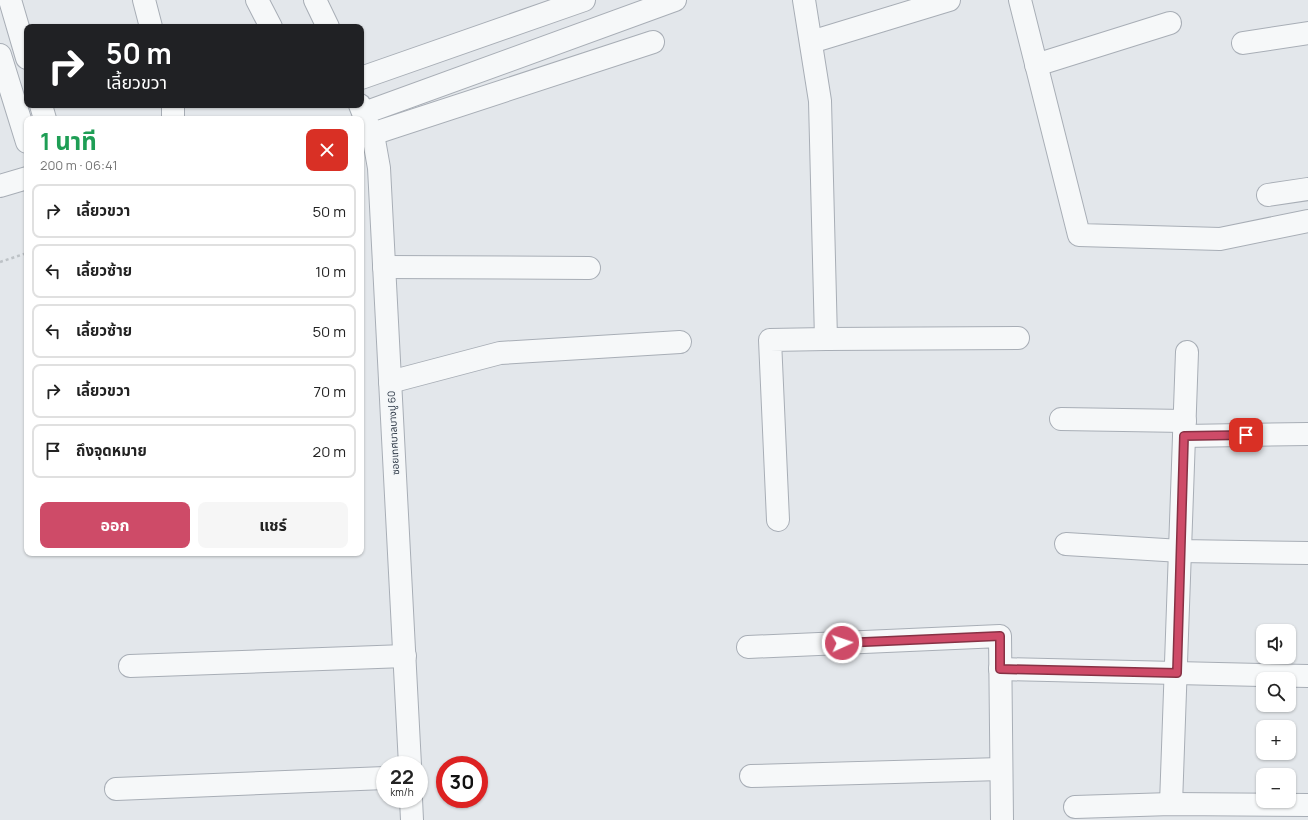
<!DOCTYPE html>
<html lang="th">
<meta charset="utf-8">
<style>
:root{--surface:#fff;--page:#f6f6f6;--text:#222;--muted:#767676;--line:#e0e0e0;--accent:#ce4b68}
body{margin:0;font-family:Manrope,"Noto Sans Thai",sans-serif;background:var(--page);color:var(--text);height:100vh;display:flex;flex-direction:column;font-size:15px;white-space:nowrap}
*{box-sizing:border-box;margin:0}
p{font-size:13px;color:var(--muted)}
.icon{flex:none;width:22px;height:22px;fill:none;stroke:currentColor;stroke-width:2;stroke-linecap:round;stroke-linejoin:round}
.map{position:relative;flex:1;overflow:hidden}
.drawer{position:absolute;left:24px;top:116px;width:340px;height:440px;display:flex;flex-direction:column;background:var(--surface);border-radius:8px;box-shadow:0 1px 3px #0004}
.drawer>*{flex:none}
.banner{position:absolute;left:24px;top:24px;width:340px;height:84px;border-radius:8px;box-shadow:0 1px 3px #0004;background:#202124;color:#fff;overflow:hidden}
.tools{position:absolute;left:1256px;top:624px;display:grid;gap:8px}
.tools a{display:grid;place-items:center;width:40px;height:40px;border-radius:8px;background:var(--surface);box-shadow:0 1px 3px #0004;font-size:20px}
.speed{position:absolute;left:376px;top:756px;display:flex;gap:8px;font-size:20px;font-weight:700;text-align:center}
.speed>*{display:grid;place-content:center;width:52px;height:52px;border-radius:50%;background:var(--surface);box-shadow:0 1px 3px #0004;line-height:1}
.speed small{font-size:10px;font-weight:400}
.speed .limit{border:6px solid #d22;background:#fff;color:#111}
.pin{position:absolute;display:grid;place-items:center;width:34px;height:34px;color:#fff;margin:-17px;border-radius:8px;box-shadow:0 2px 6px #0006}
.me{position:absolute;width:44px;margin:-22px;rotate:87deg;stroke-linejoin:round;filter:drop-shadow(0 0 3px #0008)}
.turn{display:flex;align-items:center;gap:14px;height:84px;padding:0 16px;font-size:18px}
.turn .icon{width:52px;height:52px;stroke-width:2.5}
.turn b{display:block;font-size:28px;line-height:34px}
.round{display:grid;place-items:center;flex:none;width:42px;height:42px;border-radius:8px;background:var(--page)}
.head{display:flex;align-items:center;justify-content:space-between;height:68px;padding:0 16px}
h1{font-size:24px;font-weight:700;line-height:30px;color:#1e9e55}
.cta{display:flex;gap:8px;margin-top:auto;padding:8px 16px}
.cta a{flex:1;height:46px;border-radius:8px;background:var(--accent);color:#fff;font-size:16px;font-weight:700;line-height:46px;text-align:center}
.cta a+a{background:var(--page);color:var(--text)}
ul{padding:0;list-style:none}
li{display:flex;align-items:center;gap:12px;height:54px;margin:0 8px 6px;padding:0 8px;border:2px solid var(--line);border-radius:8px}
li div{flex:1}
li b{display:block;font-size:15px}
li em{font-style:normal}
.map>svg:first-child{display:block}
</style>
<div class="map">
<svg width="1308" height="820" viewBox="0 0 1308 820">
<rect width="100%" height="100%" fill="#e3e7eb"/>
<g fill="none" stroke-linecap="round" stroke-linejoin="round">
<!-- minor casing -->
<g stroke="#a8aeb6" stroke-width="24">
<g id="minor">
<polyline points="10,0 27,58"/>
<polyline points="144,0 151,27"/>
<polyline points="257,0 271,27"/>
<polyline points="315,0 328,27"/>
<polyline points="1020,0 1079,235 1220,239 1308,221"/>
<polyline points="811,42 949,0"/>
<polyline points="1243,43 1308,33"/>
<polyline points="0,55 27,142"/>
<polyline points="1036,65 1170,23"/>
<polyline points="361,78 584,0"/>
<polyline points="41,105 45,119"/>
<polyline points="173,105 173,119"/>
<polyline points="360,105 374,140 379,168 410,765"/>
<polyline points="364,113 675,0"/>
<polyline points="372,134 653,42"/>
<polyline points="0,186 27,178"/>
<polyline points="1268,195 1308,189"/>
<polyline points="384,267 589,268"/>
<polyline points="826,339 1018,338"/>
<polyline points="390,382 500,353 680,342"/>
<polyline points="1061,419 1185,421"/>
<polyline points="1184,436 1308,434"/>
<polyline points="778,520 770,340 826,339 820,101 804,0"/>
<polyline points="1066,544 1181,551 1308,553"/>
<polyline points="748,647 1000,636 1002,820"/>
<polyline points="130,666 405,656"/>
<polyline points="1000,669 1308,676"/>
<polyline points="751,776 1001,769"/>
<polyline points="116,789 385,778"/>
<polyline points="411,799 412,820"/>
<polyline points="1171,804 1187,352"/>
<polyline points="1075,807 1171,804 1308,805"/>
</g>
</g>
<!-- path -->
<polyline stroke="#bdc2c6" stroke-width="2.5" stroke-dasharray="3 3" stroke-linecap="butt" points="0,262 27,253"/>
<!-- minor -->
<use href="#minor" stroke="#f6f8f9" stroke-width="22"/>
</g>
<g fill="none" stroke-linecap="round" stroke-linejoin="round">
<!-- route casing -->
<g stroke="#863144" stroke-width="10">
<polyline id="route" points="842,643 1000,636 1000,669 1177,673 1184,436 1246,435"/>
</g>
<!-- route -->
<use href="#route" stroke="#ce4b68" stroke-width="7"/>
</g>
<g text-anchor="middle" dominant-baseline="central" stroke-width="3" stroke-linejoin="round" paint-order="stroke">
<!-- street labels -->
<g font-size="10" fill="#2b3644" stroke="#f3f6f8">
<text transform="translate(393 433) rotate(-93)">ซอยเทศบาลบางปู 60</text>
</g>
</g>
</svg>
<div class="tools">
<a><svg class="icon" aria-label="sound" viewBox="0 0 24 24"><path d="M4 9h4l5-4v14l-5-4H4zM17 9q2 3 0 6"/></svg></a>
<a><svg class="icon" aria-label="search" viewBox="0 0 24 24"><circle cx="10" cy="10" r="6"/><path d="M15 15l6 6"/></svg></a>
<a>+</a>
<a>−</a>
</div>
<div class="speed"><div>22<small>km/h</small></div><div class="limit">30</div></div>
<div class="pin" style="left:1246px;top:435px;background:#d93025"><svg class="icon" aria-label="arrive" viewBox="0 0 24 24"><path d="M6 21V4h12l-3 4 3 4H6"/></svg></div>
<svg class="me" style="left:842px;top:643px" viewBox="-20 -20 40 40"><circle r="17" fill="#ce4b68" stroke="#fff" stroke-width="3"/><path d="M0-11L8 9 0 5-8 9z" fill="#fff"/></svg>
<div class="banner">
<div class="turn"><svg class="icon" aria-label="right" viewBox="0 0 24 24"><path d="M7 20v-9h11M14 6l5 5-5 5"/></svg><div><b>50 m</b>เลี้ยวขวา</div></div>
</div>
<section class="drawer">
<div class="head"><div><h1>1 นาที</h1><p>200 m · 06:41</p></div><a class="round" style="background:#d93025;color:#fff"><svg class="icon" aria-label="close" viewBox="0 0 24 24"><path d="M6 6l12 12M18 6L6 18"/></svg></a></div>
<ul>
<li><svg class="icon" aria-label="right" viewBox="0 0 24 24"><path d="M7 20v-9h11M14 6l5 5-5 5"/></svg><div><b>เลี้ยวขวา</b></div><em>50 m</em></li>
<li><svg class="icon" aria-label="left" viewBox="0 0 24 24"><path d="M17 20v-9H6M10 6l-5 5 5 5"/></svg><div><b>เลี้ยวซ้าย</b></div><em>10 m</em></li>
<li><svg class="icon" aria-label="left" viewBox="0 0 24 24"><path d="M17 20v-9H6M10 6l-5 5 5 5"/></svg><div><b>เลี้ยวซ้าย</b></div><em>50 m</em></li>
<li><svg class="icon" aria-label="right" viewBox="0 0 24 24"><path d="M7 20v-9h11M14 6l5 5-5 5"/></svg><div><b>เลี้ยวขวา</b></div><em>70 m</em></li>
<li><svg class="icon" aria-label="arrive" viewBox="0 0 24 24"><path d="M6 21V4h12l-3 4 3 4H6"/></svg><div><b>ถึงจุดหมาย</b></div><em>20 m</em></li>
</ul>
<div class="cta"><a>ออก</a><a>แชร์</a></div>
</section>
</div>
